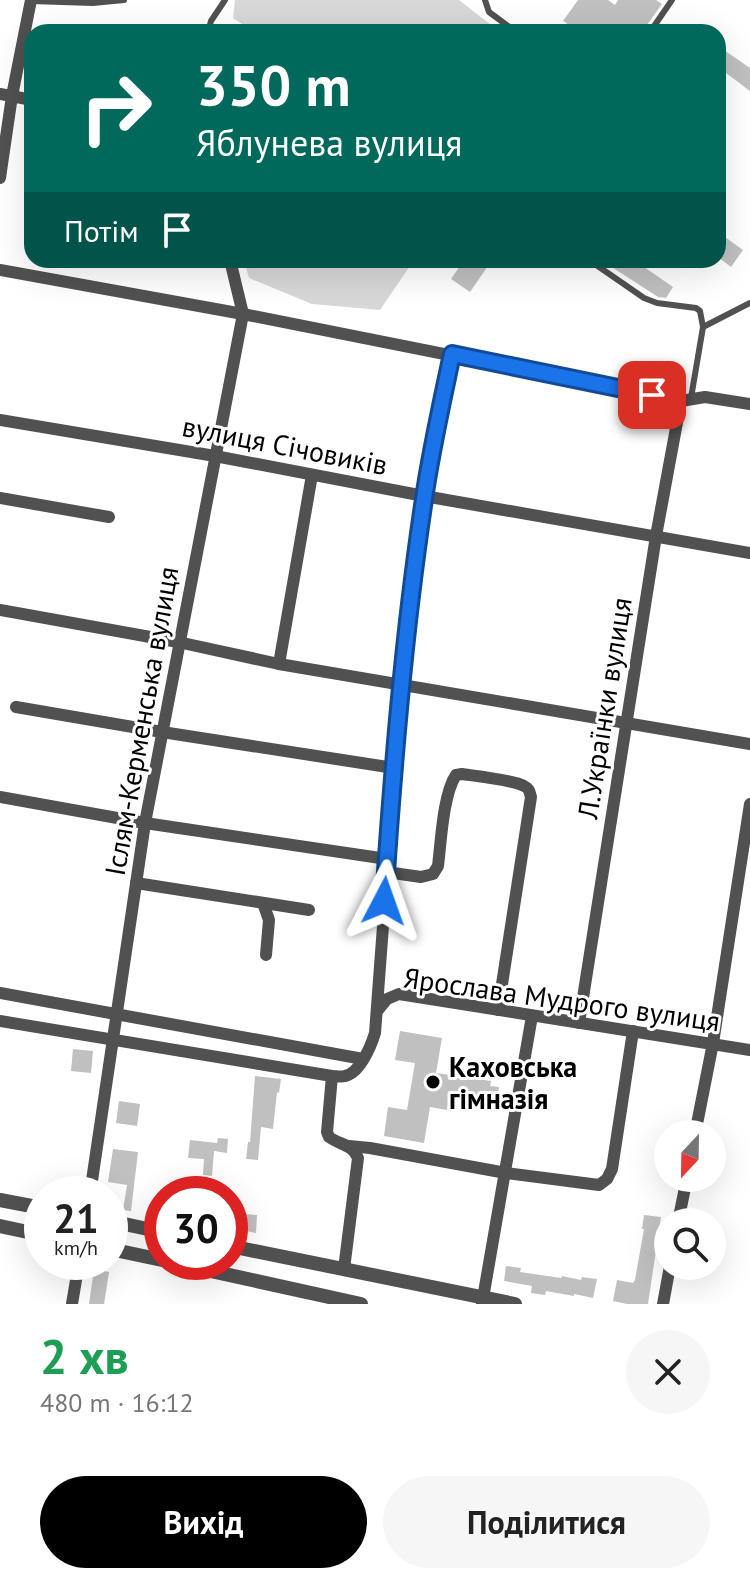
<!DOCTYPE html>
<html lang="uk">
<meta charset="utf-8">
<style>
:root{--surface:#fff;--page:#f6f6f6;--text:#222;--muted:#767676;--accent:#000}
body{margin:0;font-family:"PT Sans",sans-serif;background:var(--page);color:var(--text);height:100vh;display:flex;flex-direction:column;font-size:30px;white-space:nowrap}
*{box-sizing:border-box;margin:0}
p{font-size:26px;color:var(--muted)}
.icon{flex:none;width:44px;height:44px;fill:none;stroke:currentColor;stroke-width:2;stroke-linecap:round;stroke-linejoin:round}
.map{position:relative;height:1304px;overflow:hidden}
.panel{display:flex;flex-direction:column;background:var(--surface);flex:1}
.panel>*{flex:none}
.top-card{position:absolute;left:24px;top:24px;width:702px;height:244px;border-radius:24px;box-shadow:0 8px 32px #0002;background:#00695c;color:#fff;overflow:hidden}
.needle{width:52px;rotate:202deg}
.fabs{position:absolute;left:654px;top:1120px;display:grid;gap:16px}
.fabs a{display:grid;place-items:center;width:72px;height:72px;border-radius:50%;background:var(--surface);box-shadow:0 8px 32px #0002;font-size:40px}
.speed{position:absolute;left:24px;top:1176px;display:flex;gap:16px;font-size:40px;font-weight:700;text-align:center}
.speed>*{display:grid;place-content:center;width:104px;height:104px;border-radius:50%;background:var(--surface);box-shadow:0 8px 32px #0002;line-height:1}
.speed small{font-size:20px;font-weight:400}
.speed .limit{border:12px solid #d22;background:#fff;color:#111}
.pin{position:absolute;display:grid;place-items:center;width:68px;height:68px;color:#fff;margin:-34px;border-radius:16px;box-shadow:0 4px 12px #0006}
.me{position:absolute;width:88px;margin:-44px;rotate:4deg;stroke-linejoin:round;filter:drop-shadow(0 0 6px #0008)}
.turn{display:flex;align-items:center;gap:28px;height:168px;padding:0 40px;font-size:36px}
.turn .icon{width:104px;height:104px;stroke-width:2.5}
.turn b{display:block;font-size:56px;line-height:68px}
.then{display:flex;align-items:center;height:76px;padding:0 40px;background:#0003;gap:16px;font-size:30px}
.round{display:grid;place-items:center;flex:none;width:84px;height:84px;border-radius:42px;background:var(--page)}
.head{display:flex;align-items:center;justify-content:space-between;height:136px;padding:0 40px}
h1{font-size:48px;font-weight:700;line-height:60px;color:#1e9e55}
.button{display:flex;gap:16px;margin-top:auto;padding:16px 40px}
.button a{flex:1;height:92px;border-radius:48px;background:var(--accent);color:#fff;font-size:32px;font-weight:700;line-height:92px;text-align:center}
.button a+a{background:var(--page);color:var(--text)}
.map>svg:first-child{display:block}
</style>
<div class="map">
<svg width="750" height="1304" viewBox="0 0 750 1304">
<rect width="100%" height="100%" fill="#fff"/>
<!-- green -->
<g fill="#d8d8d8">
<polygon points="235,0 459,0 500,32 254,32 233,18"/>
<polygon points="244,260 414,260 380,310 312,304 249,278"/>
</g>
<!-- building -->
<g fill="#c0c0c0">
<polygon points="578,0 608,0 615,5 618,0 656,0 662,4 642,32 579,32 574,29 572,32 569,32 563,28 567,23 563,21"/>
<polygon points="718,46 750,68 750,91 718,67"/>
<polygon points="718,232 743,250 731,267 718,257"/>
<polygon points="464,260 492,260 470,292 451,279"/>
<polygon points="601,260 634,260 673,287 666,298 658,297"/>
<polygon points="400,1031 442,1038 436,1073 491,1081 490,1086 499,1087 497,1098 489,1096 488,1100 450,1094 447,1110 430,1107 424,1143 384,1136 388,1107 407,1110 415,1063 395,1060"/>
<polygon points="73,1049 93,1051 91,1073 71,1071"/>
<polygon points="255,1076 281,1079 279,1093 277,1092 273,1129 261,1127 258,1160 246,1159 248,1142 250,1142"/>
<polygon points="119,1101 140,1104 137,1126 116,1123"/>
<polygon points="218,1138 228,1139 227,1153 214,1151 212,1176 203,1175 204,1159 188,1158 190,1140 217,1143"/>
<polygon points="113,1149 138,1152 131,1211 123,1210 127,1185 108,1182"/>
<polygon points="246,1214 257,1215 256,1233 230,1228 231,1216 245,1218"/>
<polygon points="644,1215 661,1217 648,1304 627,1304 613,1301 617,1280 633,1283 635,1280 644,1229 642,1229"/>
<polygon points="506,1266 521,1268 520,1272 561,1278 562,1276 581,1280 582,1277 597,1279 593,1298 574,1294 574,1296 546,1291 545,1295 531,1293 532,1286 504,1281"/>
<polygon points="94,1269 109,1272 104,1304 89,1304"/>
</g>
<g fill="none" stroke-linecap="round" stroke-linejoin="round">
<!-- service -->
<g stroke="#515151" stroke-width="6">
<polyline points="485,0 489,12 516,32"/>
<polyline points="31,1 93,3 124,0"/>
<polyline points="208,32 211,21 225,0"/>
<polyline points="650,32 672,0"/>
<polyline points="589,260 644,298 657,303 696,308 700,311 703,327 691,398"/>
<polyline points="703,327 750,303"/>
</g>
<!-- minor -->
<g stroke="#515151" stroke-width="12">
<polyline points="0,94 32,100"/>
<polyline points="0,178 12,96 31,0"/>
<polyline points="0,270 243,314 681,401 705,397 750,404"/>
<polyline points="0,420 215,456 424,496 750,553"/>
<polyline points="0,498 109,517"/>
<polyline points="0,610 178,642 279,664 750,744"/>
<polyline points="279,664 312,475"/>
<polyline points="16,707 162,732 394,768"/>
<polyline points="0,797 145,823 387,859"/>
<path d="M386,872L421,877L433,874L438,866C441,842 443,794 456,775L462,774C476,776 513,780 524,786C530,789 529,791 531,797L498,1010"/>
<polyline points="136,883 309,910"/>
<polyline points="263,903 269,920 266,955"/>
<polyline points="0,993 363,1059"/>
<polyline points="378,1010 387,999 399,994 750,1050"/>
<path d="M0,1021L332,1076C336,1076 341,1077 345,1076C360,1073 371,1046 375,1033L401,685L424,496L452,354"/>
<polyline points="579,1023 656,536 681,401"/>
<path d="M332,1076L327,1132L329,1137C340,1145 352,1144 358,1158L344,1269"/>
<polyline points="695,1134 713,1043 750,804"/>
<polyline points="349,1146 370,1148 506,1173 599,1185 607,1179 612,1169 633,1031"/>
<polyline points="90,1194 145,823 243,314 230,260"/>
<polyline points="678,1222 687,1178"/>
<polyline points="72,1304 79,1262"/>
<polyline points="482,1304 532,1016"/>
<polyline points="663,1304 670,1266"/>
</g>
<!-- tertiary -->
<g stroke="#515151" stroke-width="14">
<polyline points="0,1200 42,1208"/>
<polyline points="110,1221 162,1232"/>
<polyline points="0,1226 42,1235"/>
<polyline points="230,1246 515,1304"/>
<polyline points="110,1249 162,1260"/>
<polyline points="170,1262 361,1304"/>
</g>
</g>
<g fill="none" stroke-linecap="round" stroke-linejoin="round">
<!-- route casing -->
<g stroke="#114b97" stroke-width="20">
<path id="route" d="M384,901C393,766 404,632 424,499C431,450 442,402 452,354L652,395"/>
</g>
<!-- route -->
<use href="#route" stroke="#1a73e8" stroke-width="14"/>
</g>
<!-- markers -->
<circle fill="#000" stroke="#fff" stroke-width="3" cx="433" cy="1082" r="8"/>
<g text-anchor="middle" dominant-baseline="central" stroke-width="6" stroke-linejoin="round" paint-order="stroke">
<!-- street labels -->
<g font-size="28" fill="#000" stroke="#fff">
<text transform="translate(285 445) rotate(11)">вулиця Січовиків</text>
<text transform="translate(604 708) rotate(-81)">Л.Українки вулиця</text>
<text transform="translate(141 721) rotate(-80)">Іслям-Керменська вулиця</text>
<text transform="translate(562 999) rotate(8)">Ярослава Мудрого вулиця</text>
</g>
<!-- poi labels -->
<g font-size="28" font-weight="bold" fill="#000" stroke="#fff" text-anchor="start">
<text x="449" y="1066">Каховська<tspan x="449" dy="32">гімназія</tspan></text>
</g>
</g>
</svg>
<div class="fabs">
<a><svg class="needle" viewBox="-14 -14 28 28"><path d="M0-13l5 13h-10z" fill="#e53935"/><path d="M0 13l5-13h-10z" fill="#767676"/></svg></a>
<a><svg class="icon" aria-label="search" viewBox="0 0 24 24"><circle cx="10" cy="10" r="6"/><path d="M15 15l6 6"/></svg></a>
</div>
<div class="speed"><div>21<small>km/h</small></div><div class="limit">30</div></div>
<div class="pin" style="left:652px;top:395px;background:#d93025"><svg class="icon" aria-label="arrive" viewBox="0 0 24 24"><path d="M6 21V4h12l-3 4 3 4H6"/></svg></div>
<svg class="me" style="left:384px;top:901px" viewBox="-20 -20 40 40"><path d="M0-17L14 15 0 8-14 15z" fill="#1a73e8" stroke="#fff" stroke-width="4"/></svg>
<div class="top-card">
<div class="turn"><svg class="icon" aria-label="right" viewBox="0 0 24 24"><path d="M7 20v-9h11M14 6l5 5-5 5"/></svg><div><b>350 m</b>Яблунева вулиця</div></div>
<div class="then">Потім<svg class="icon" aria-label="arrive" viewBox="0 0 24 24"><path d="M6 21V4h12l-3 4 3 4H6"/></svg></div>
</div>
</div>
<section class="panel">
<div class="head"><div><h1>2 хв</h1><p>480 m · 16:12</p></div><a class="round"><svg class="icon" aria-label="close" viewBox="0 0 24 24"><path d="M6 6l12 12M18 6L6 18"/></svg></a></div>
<div class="button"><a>Вихід</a><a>Поділитися</a></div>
</section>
